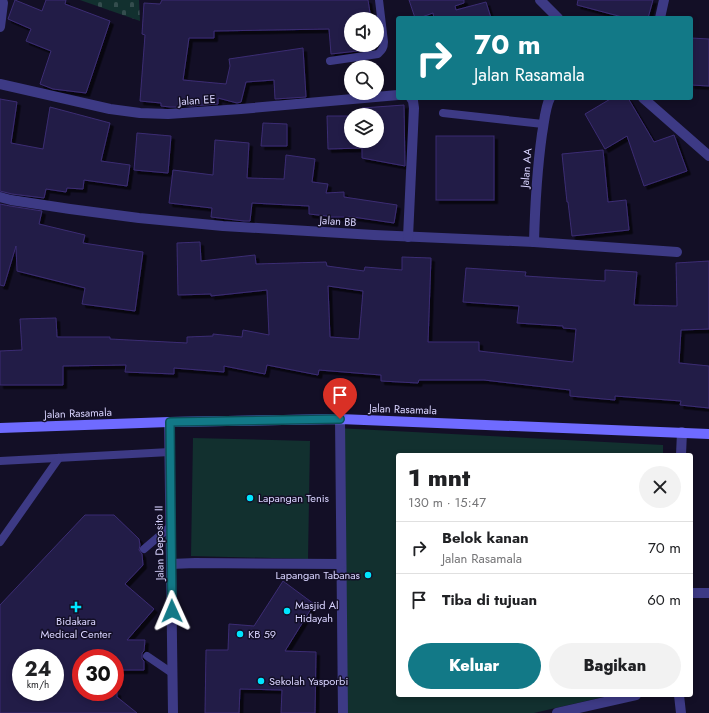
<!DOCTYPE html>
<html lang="id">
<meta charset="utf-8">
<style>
:root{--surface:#fff;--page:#f2f2f2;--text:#202124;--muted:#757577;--line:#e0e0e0;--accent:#127987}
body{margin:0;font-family:Jost,sans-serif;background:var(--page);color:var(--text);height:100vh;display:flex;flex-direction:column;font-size:15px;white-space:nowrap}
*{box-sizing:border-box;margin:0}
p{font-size:13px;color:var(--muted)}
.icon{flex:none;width:22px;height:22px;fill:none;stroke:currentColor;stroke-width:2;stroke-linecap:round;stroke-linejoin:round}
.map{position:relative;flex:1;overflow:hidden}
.sheet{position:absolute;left:396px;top:453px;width:297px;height:244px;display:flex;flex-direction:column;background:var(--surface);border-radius:4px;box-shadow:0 2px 6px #0003}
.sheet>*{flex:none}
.guide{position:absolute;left:396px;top:16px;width:297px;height:84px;border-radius:4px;box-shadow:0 2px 6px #0003;background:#127987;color:#fff;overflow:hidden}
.fabs{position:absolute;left:344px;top:12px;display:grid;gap:8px}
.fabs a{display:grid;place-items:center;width:40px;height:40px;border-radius:50%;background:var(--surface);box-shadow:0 2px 6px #0003;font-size:20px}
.speed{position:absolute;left:12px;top:649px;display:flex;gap:8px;font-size:20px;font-weight:700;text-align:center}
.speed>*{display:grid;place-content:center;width:52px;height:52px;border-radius:50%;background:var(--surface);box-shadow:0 2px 6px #0003;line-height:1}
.speed small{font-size:10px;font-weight:400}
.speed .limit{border:6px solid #d22;background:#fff;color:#111}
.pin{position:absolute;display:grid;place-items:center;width:34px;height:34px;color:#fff;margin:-41px -17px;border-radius:50% 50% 50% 0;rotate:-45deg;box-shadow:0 0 4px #0007}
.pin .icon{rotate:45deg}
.me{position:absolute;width:44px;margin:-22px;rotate:359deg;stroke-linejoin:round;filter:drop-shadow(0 0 3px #0008)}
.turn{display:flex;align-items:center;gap:14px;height:84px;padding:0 12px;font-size:18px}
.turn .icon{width:52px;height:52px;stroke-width:2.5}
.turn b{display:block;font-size:28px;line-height:34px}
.round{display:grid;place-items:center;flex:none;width:42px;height:42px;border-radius:21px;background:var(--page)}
.overview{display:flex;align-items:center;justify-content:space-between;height:68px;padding:0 12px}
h1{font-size:24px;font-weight:800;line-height:30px}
.cta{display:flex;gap:8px;margin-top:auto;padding:8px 12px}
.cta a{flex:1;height:46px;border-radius:24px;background:var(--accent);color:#fff;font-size:16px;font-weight:800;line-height:46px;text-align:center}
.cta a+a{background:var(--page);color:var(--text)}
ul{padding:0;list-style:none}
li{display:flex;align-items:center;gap:12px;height:52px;padding:0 12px;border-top:1px solid var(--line)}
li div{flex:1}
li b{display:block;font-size:15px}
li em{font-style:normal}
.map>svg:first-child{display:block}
</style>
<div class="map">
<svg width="709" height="713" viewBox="0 0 709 713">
<defs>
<pattern id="cemetery-stones" width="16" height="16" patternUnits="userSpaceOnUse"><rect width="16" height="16" fill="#12302f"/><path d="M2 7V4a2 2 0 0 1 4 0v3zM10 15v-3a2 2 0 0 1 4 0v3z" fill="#344d4e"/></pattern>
<filter id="shadow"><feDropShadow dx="3.5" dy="3.5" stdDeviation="0" flood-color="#0009"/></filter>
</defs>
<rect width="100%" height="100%" fill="#130f26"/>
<!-- cemetery -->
<polygon fill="url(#cemetery-stones)" points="80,0 139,0 140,21"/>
<!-- pitch -->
<g fill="#12302f">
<polygon points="336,428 663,445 663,455 398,455 398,695 612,695 534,713 340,713"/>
<polygon points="193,438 310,441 308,559 191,556"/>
</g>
<!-- building -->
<g fill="#241b47" stroke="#3b2d73" fill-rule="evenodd" filter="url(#shadow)">
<polygon points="15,0 42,11 46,0 66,0 65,4 110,21 86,93 53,89 40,84 51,51 26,41 31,29 8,19"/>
<polygon points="162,0 368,0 371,19 351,19 351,45 374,45 375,49 331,54 329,29 214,31 214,38 189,38 183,80 226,84 230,66 229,59 303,48 306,97 275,99 274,80 246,82 241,102 237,103 218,98 218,104 191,106 179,105 179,107 170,107 161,106 161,103 140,101 145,35 142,34 144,3 160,4"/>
<polygon points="409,0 464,0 464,3 455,6 456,10 486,2 491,18 434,18 433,13 419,18 415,18"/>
<polygon points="578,0 653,0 648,18 626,18 577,5"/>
<polygon points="691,38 709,39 709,86 691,85"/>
<polygon points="612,98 628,98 654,142 674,135 687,171 644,186 627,136 605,149 585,114"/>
<polygon points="0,99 17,102 11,143 43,149 50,107 110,123 101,161 130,165 127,186 84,180 83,189 67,188 66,192 46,189 44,198 12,194 0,191"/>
<polygon points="404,105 405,166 362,158 362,148 328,149 327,116 351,116 351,141 377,141 377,115 362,115 362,108"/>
<polygon points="263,123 287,124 287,146 261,146"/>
<polygon points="137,133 171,136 168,173 134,170"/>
<rect x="436" y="136" width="58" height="64"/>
<polygon points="215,140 249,143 247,178 284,179 286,155 315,159 312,182 328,184 326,193 344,192 344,197 397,205 394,223 353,217 328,217 327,216 309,214 309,206 252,203 250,221 244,221 211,217 212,208 169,203 173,170 213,175"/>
<polygon points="603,150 608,202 626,200 629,230 572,236 568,202 567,202 562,154"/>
<polygon points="0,204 10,206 42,211 39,224 85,235 83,243 143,252 135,311 82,304 85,288 17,271 16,246 4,286 0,285"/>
<path d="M200,242L201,261L255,255L256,264L326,262L327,266L364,271L365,267L402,270V257L431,258L428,342H479V351L573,362L576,329L563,328V326L517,323L519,306L463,302L466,268L526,272L525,276L605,281V270L637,272L634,305L677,306L676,263L709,261V329L681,330L679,363L709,366V408L680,405L681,401L615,396V400L570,396V390L484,380H419L418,383L381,381V375L319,370L318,375L267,365L265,374L224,366V372L174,368V374L125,372L126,365L63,366V385H0V351L22,350L20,319L56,318L57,337H110V339L187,343V337L213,336V334L242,337L243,330L269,335L267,290L211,296V294L178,295L177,243ZM328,286L363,291L359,339L330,337Z"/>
<path d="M85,515H114L139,539L140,545L139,550L142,554L143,565L125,584L154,609L127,640H145L144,651L142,653V659L144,661V670H115V658H81V692H117V697L137,713H0V605ZM21,658H55V692H21Z"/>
<polygon points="283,581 314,604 285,651 316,652 315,713 281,713 282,690 240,689 239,713 205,713 206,650 228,650 229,624 254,626"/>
</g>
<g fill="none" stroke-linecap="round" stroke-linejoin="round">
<!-- lane -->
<g stroke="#3d3a85" stroke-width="8">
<path d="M330,61L378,54C382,50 384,48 384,42L379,0"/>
<polyline points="443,113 543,124"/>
<polyline points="0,461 170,452"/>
<polyline points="0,542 59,458"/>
<polyline points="144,549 171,526"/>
<polyline points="147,656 172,673"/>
</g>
<!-- street -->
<g stroke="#3d3a85" stroke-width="10">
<polyline points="540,0 558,18"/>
<polyline points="660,18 664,0"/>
<polyline points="0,27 3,3 2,0"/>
<polyline points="0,84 110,109 140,113 168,114 241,109 398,95"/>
<polyline points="643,98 709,156"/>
<polyline points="0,197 11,200 70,209 139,218 223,226 374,235 534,242 677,252"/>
<polyline points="408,237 414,108 413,101 411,98"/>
<path d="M534,242C535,205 537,170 542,134C544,124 545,107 550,98"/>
<polyline points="340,419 343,713"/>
<polyline points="169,422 173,713"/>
<polyline points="681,455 682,432"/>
<polyline points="171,564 195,563 341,564"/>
<polyline points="691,593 709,593"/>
<polyline points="679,695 681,713"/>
<polyline points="557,713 636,695"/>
</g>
<!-- secondary -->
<polyline stroke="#6f6bff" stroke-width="10" points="0,428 169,422 340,419 709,434"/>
</g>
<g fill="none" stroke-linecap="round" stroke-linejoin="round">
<!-- route casing -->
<g stroke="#0c4f58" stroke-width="10">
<polyline id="route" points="172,611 170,422 340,419"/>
</g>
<!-- route -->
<use href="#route" stroke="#127987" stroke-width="7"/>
</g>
<!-- markers -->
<g fill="#00e5ff" stroke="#130f26" stroke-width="1.5">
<circle cx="250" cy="498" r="4"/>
<circle cx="368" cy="575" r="4"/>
<path d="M74 601h4v4h4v4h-4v4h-4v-4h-4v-4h4z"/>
<circle cx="287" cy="611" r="4"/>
<circle cx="240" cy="634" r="4"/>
<circle cx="261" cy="681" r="4"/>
</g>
<g text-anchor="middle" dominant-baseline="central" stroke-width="3" stroke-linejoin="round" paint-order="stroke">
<!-- street labels -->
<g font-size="11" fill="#d9d4ff" stroke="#130f26">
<text transform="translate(197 100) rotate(-4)">Jalan EE</text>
<text transform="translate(526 168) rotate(-85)">Jalan AA</text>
<text transform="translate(338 221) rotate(4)">Jalan BB</text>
<text transform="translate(403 409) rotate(2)">Jalan Rasamala</text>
<text transform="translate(78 413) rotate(-2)">Jalan Rasamala</text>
<text transform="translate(159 543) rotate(-91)">Jalan Deposito II</text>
</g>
<!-- poi labels -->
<g font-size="11" fill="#d9d4ff" stroke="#130f26" text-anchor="start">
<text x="258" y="498">Lapangan Tenis</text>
<text x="360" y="575" text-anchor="end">Lapangan Tabanas</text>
<text x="295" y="605">Masjid Al<tspan x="295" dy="13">Hidayah</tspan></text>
<text x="76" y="621" text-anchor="middle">Bidakara<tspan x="76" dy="13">Medical Center</tspan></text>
<text x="248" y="634">KB 59</text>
<text x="269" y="681">Sekolah Yasporbi</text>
</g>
</g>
</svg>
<div class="fabs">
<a><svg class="icon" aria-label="sound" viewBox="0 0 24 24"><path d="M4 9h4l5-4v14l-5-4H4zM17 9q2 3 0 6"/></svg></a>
<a><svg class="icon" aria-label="search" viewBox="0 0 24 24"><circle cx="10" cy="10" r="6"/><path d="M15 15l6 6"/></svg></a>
<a><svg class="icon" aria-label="layers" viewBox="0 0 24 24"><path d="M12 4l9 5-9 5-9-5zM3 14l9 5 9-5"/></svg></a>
</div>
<div class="speed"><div>24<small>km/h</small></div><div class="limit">30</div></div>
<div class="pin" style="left:340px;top:419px;background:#d93025"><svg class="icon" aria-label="arrive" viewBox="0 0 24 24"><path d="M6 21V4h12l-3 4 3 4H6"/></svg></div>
<svg class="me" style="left:172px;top:611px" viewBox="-20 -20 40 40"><path d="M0-17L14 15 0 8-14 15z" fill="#127987" stroke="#fff" stroke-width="4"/></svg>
<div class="guide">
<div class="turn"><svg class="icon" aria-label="right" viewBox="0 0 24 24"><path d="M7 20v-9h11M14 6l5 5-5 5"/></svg><div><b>70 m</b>Jalan Rasamala</div></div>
</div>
<section class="sheet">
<div class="overview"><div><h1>1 mnt</h1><p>130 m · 15:47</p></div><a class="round"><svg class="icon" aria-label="close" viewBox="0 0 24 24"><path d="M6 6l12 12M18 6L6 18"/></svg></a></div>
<ul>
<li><svg class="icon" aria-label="right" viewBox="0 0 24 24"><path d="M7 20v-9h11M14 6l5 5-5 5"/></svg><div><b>Belok kanan</b><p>Jalan Rasamala</p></div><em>70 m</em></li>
<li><svg class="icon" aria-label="arrive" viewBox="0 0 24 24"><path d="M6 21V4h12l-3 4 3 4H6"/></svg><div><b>Tiba di tujuan</b></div><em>60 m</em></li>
</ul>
<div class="cta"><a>Keluar</a><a>Bagikan</a></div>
</section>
</div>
